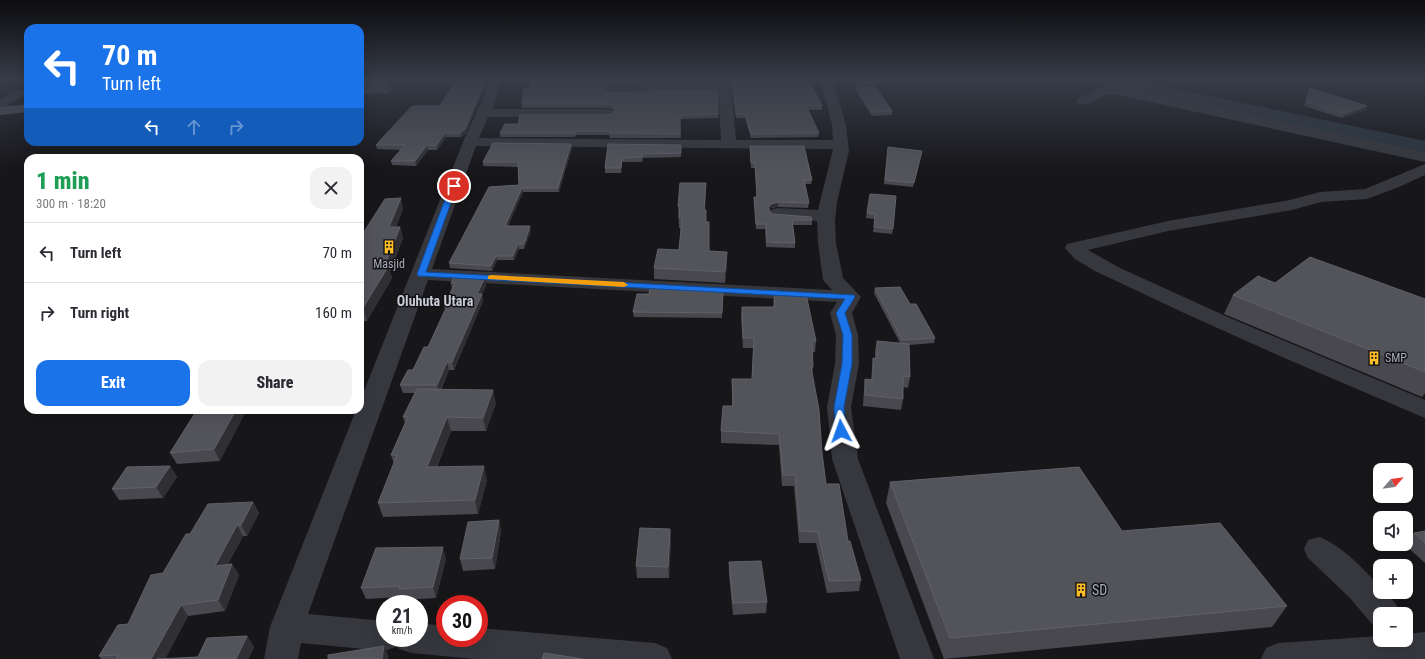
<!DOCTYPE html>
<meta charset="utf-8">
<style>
:root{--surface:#fff;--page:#f2f2f3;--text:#2b2b33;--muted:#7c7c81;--line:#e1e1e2;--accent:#1a73e8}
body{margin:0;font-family:"Roboto Condensed",sans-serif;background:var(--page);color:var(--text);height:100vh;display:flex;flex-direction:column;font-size:15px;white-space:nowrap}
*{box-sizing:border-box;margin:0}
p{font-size:13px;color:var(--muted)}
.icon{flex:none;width:22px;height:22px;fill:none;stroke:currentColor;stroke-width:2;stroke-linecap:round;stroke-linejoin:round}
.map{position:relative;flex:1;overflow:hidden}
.panel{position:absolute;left:24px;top:154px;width:340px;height:260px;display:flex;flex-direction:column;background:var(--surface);border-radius:12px;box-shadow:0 4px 16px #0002}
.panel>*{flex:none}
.banner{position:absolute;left:24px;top:24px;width:340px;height:122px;border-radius:12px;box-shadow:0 4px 16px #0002;background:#1a73e8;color:#fff;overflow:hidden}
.needle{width:26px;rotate:62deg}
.buttons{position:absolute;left:1373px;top:463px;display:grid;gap:8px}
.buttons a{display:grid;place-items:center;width:40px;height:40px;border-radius:8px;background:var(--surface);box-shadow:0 4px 16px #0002;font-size:20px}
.speed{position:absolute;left:376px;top:595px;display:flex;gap:8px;font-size:20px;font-weight:700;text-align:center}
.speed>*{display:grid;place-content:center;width:52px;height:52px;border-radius:50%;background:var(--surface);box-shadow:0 4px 16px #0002;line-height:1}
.speed small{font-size:10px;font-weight:400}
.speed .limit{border:6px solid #d22;background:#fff;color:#111}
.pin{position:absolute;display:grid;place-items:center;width:34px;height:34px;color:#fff;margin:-17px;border:2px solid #fff;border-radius:50%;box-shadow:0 1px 4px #0007}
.me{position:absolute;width:44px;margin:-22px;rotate:356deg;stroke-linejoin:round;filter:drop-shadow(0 0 3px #0008)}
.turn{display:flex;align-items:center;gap:14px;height:84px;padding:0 12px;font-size:18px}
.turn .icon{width:52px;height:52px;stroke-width:2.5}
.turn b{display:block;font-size:28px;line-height:34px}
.lanes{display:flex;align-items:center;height:38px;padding:0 12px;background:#0003;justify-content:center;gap:20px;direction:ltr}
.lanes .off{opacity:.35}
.round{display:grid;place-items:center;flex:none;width:42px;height:42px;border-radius:12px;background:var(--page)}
.head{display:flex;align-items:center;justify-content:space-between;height:68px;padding:0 12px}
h1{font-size:24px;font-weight:800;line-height:30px;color:#1e9e55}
.button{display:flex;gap:8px;margin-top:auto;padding:8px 12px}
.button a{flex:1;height:46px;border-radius:12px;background:var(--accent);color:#fff;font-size:16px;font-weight:800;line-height:46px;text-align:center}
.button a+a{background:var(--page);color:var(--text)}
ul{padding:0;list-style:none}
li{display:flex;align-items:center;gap:12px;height:60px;padding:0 12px;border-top:1px solid var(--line)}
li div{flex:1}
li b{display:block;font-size:15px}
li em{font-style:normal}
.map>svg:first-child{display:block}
</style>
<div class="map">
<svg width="1425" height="659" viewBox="0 0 1425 659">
<rect width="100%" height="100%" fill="#171619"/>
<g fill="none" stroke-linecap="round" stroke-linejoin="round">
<!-- river -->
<polygon fill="#2b353e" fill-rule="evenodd" points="1082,78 1123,78 1425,141 1425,155 1092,84 1085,82"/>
<!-- path -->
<polyline stroke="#3d3f45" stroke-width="1.5" stroke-dasharray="1.5 2" stroke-linecap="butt" points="511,97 525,97"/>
<!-- minor -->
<g fill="#37383e" fill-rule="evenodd">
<path d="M490,78H502L492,109H607L612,110L614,113L612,116L607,117H488L479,138L721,140L718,92L609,95L603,91L609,87L716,84L715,78H727L732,95L736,140H833L832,125L820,78H832L846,125L849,151L837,202L835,221L836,243L843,278L861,297L852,313L858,335L859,364L851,407L858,459L934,659H900L832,459L827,407L835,364L836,335L830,313L837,302L428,280L308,614L385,621V638H419V623L445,626V638H479V628L655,643L667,648L672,659H475L411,653L399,649L398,646L385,651L301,643L298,659H264L270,627L356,410H360V401L463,142L483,98ZM476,146L833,149L818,210L778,208L772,209L769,213L772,217L778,218L817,221L818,243L823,280L832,290L432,269Z"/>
<polygon points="1103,87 1118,87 1425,152 1425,162 1118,95 1105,95 1089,104 1079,104 1077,101 1079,98"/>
<polygon points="19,89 24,90 25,93 24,96 0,109 0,99"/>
<polygon points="1425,164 1425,175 1399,187 1367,199 1321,202 1292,210 1168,231 1088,250 1120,268 1230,318 1425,400 1425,418 1282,357 1182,312 1095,271 1075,259 1065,248 1067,244 1168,221 1290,200 1320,192 1365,189"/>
<path d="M1319,537C1340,544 1365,570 1380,587V592H1385L1396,604L1400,614H1380V627L1372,624L1350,598L1308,558L1304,549L1308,540Z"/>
<polygon points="1425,632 1425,659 1261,659 1266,648 1278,643 1380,636 1380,640 1406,640 1406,634"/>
</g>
<!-- major -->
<polygon fill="#53555d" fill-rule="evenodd" points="28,104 28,112 0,115 0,107"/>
</g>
<!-- wall -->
<g fill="#48484e">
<polygon points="360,78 398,78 389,93 360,94"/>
<polygon points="458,78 488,78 466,133 461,137 446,137 437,150 428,150 416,166 392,165 391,161 401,150 377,149 376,145 440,106"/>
<polygon points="527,78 715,78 714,83 609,86 604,90 609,93 718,114 718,118 680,119 681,138 610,138 609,135 576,135 575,137 500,137 500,133 518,124 607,115 612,114 614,111 613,109 607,108 522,108 522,104 531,88"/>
<polygon points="728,78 808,78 822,106 822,110 808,110 819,133 818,137 751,138 745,118 736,118 733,95"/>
<polygon points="852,78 877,78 879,82 879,85 857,86"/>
<polygon points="856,87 892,111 892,115 872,116 856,91"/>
<polygon points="1310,88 1367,106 1365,110 1342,118 1304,106"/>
<polygon points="571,144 572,148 559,192 523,192 508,226 531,231 524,249 519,249 514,260 497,260 492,271 450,268 449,263 519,185 518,167 483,166 483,162"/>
<polygon points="608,144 681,145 681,157 643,158 642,162 622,162 621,173 605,173 605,168"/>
<polygon points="750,146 812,180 811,184 805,184 809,203 808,208 778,207 771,208 769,210 772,214 812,220 812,225 793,225 795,243 795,248 766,247 765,229 756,229 754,201 754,197 757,197 755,168 751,168"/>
<polygon points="888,147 921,155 913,187 884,184"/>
<polygon points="706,183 705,210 709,251 727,263 725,283 654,279 654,268 679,250 681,228 679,228 678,206"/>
<polygon points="870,194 893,229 892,234 873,232 875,219 866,218"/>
<polygon points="403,209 396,227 400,227 403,238 390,272 392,278 367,321 360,321 360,238"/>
<polygon points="451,283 486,285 482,294 483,301 454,370 449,370 441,390 496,403 486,431 451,431 437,467 487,480 478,514 383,517 378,503 394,464 391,455 405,423 403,417 415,393 403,393 400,385 413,370 428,347 445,310 444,306 452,289"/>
<polygon points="1275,283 1425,299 1425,393 1422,397 1224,314 1233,295"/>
<polygon points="875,288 910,304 935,338 934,343 909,345 910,377 908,388 903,387 903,399 901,410 863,406 864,390 865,379 871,380 873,358 875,359 875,351 877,341 900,343 874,293"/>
<polygon points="723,292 722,318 634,317 633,312 649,294"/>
<polygon points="774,294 816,341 815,352 812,352 813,367 812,375 822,453 826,484 848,541 861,580 859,591 827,593 816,543 799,543 794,486 782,486 779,445 721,443 721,431 732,406 732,379 752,379 753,348 743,348 741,317 742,307 773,307"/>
<polygon points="197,410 220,461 177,464 170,453"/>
<polygon points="170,466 177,477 163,498 119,500 112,489"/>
<polygon points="890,482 1122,531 1287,606 1272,627 944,659 886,503"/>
<polygon points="253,502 259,513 247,536 243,536 228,564 232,564 239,575 225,611 188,616 165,659 198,657 247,636 254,647 248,659 101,659 99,656 128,624 190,534"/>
<polygon points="499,520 501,532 495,569 463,571 460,559"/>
<polygon points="670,529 671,540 669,578 637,578 636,566"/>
<polygon points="1425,531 1425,563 1405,545 1414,533"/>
<polygon points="446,559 436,598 404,600 403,597 366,599 361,588"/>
<polygon points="729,562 767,602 766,613 733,615 729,574"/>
</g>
<!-- shaded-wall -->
<g fill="#303034">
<polygon points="391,78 398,78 389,93 387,85"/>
<polygon points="486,78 488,78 466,133 461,137 460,133"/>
<polygon points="609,82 609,86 602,91 601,88"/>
<polygon points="1367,106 1365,110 1342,118 1344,114"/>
<polygon points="445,133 446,137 437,150 436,146"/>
<polygon points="571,144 572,148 559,192 558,188"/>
<polygon points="427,145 428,150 416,166 415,161"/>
<polygon points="622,158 622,162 621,173 621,168"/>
<polygon points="522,188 523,192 507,229 506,224"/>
<polygon points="401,198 403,209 392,239 389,227"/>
<polygon points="778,202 778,207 771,208 768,213 768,208 771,204"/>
<polygon points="530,226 531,231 524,249 524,244"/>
<polygon points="400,227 403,238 390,272 392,278 367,321 363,308 385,265"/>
<polygon points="518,244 519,249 514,260 513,256"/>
<polygon points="727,252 727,263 725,283 725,272"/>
<polygon points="496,256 497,260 492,271 491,266"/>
<polygon points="485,277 486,285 482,294 483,301 454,370 452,362 477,294"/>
<polygon points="447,362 449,370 439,393 437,385"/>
<polygon points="493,390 496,403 486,431 483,418"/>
<polygon points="236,410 247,410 220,461 214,449"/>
<polygon points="447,417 451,431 431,481 427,467"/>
<polygon points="170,466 177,477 163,498 156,487"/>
<polygon points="484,466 487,480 478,514 475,500"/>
<polygon points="253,502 259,513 247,536 241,525"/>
<polygon points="499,520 501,532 495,569 492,558"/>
<polygon points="237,525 243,536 221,577 215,566"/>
<polygon points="670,529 671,540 669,578 668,567"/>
<polygon points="443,547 446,559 436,598 433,587"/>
<polygon points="232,564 239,575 225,611 218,600"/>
<polygon points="181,605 188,616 165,659 151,659"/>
<polygon points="247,636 254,647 248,659 236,659"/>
<polygon points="384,646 389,657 388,659 382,659"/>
</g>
<!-- building -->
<g fill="#53535a" stroke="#606169">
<polygon points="360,78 391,78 387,85 360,86"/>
<polygon points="458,78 486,78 465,129 460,133 445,133 436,146 427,145 415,161 391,161 405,145 376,145 412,106 440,106"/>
<polygon points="528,78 714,78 609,82 601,88 609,93 717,90 718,114 680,115 680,134 609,133 610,131 576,131 575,133 500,133 505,124 518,124 520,115 607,115 612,114 615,110 613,105 607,104 522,104 524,88 533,88"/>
<polygon points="730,78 808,78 822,106 806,106 819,133 751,134 745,114 736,114 734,91"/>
<polygon points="854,78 877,78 879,82 857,82"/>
<polygon points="856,87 875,87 892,111 872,112"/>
<polygon points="1310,88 1367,106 1344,114 1306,102"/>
<polygon points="493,143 571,144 558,188 522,188 506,224 506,226 530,226 524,244 518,244 513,256 496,256 491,266 449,263 489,187 519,185 518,162 483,162"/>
<polygon points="608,144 681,145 681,153 642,154 642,157 622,158 621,168 605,168"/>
<polygon points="750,146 804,146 812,180 804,180 809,203 778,202 771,204 768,208 772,214 811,217 812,220 792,220 795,243 767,242 766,224 756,224 754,197 757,197 755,163 751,163"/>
<polygon points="888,147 922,151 914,183 885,180"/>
<polygon points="680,183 706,183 704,210 706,210 706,222 709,222 709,251 727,252 725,272 654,268 658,249 679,250 682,218 679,218 680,206 678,206"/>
<polygon points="870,194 896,196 893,229 874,227 875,214 867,213"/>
<polygon points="401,198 389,227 400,227 385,265 388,267 363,308 360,308 360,238 385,199"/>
<polygon points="1310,257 1425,299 1425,372 1233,295 1258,276 1275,283"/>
<polygon points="455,276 485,277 477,294 482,294 452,362 447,362 437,385 400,385 408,370 413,370 424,347 428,347 447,306 444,306 455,283 451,283"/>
<polygon points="900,287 910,304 916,304 935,338 902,340 875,288"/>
<polygon points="650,288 723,292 722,313 633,312 637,294 649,294"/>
<polygon points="774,294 806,294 816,341 812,341 813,367 811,367 819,410 822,453 826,484 839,484 848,541 850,541 861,580 829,581 818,532 800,531 795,475 783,475 779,434 721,431 723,406 733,406 732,379 752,379 754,338 743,338 742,307 775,307"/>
<polygon points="877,341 909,344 910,377 903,376 903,399 865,395 865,379 873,380 873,358 877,359"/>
<polygon points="417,389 493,390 483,418 447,417 427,467 484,466 475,500 378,503 397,455 391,455 408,417 403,417"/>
<polygon points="197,410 236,410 214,449 170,453"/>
<polygon points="170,466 156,487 112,489 127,467"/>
<polygon points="1079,467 1122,531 1220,523 1287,606 950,638 890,482"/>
<polygon points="253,502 241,525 237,525 215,566 232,564 218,600 181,605 151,659 116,659 118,655 99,656 118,625 128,624 151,575 163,573 186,534 190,534 208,504"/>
<polygon points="499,520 492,558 460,559 468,522"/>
<polygon points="640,528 670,529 668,567 636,566"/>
<polygon points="1425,531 1425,543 1414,533"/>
<polygon points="443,547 433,587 399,589 400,586 361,588 376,548"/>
<polygon points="761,561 767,602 733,603 729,562"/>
<polygon points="247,636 236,659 157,659 198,657 207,638"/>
<polygon points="384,646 382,659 328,659 328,655"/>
<polygon points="544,653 583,659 542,659"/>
</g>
<!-- sky -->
<linearGradient id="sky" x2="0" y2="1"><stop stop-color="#0d0c0e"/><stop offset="0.46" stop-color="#363c49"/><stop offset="1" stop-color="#363c49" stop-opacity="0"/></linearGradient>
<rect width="1425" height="171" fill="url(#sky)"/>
<!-- route -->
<polygon fill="#1a73e8" stroke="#114b97" points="454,184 457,186 426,272 854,295 855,297 845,313 852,335 852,364 844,407 846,431 844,434 837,434 835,431 834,407 842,364 843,335 836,313 845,299 418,276 417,274 450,186"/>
<!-- slow -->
<polygon fill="#f59e0b" points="491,275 624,282 628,285 624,287 488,279 488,276"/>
<!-- icons -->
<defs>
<g id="building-bare" transform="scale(1.08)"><path d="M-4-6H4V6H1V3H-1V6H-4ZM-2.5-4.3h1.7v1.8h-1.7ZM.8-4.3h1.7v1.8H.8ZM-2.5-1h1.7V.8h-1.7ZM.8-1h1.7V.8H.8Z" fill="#febf29" stroke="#121114" stroke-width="2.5" paint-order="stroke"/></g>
</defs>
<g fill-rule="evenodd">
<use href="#building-bare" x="389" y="247"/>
<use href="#building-bare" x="1374" y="358"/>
<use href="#building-bare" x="1081" y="590"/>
</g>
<g text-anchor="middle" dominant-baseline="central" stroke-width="3" stroke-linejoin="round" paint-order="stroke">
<!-- poi labels -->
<g font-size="12" fill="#a8acba" stroke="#121114">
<text x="389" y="264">Masjid</text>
<text x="1385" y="358" text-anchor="start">SMP</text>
</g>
<!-- quarter labels -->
<g font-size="14" font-weight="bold" fill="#c9ccd5" stroke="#121114">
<text x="435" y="301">Oluhuta Utara</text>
</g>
<!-- near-poi labels -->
<g font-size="14" fill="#a8acba" stroke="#121114" text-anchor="start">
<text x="1092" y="590">SD</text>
</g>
</g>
</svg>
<div class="buttons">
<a><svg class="needle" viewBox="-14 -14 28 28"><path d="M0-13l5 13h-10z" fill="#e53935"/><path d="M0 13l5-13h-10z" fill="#7c7c81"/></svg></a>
<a><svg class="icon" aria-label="sound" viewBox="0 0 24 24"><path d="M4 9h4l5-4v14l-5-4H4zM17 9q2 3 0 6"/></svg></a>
<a>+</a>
<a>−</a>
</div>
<div class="speed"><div>21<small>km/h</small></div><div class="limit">30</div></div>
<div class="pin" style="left:454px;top:186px;background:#d93025"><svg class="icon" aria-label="arrive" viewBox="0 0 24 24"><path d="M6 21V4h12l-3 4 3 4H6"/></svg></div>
<svg class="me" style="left:841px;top:431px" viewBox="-20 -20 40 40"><path d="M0-17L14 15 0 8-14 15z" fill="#1a73e8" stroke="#fff" stroke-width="4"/></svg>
<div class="banner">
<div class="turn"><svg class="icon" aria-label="left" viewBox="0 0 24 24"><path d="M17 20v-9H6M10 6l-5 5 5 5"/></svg><div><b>70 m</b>Turn left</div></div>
<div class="lanes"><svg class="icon" aria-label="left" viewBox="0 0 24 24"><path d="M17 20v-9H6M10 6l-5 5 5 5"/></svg><svg class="icon off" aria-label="ahead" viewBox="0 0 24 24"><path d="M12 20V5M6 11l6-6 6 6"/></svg><svg class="icon off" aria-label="right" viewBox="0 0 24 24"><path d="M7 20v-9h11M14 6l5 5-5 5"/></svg></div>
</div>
<section class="panel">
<div class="head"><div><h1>1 min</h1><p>300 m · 18:20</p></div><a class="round"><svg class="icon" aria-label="close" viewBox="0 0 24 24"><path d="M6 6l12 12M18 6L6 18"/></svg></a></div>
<ul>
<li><svg class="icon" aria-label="left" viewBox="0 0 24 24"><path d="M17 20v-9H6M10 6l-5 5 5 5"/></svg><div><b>Turn left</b></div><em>70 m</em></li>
<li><svg class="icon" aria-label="right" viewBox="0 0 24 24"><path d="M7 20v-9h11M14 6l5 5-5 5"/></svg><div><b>Turn right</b></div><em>160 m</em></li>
</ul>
<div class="button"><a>Exit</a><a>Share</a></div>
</section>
</div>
